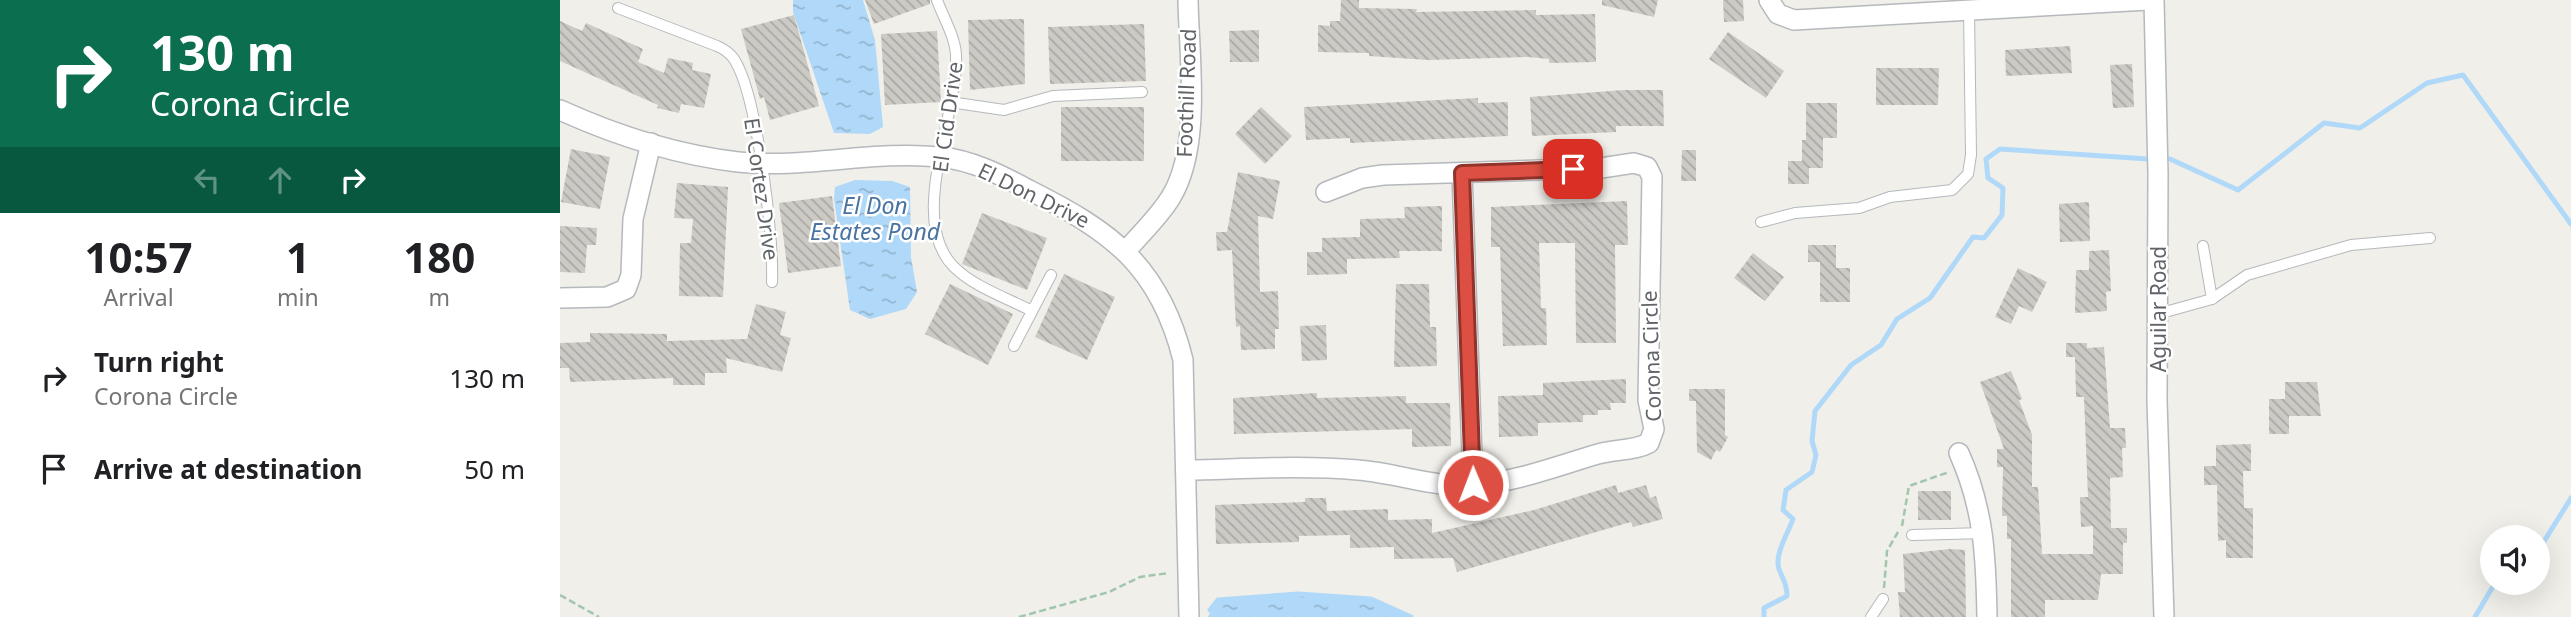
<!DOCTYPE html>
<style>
:root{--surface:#fff;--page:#f6f6f6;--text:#202124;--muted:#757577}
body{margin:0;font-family:"Noto Sans",sans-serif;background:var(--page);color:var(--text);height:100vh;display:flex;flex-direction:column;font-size:26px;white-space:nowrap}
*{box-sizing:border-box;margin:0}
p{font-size:23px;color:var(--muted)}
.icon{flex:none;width:38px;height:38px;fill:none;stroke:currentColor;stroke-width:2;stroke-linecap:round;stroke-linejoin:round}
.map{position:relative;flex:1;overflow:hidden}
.side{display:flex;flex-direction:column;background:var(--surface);width:560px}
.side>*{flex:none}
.hud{background:#0b6e4f;color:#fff;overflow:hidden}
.buttons{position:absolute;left:1920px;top:525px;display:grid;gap:14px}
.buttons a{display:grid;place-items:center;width:70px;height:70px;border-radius:50%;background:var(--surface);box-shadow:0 7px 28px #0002;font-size:35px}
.pin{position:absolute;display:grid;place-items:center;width:60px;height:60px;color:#fff;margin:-30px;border-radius:14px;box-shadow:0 4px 10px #0006}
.me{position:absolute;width:77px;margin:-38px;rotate:359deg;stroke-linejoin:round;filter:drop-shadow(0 0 5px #0008)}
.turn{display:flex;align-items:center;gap:24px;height:147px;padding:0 35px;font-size:32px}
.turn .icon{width:91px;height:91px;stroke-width:2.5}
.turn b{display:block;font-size:49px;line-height:60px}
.lanes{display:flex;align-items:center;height:66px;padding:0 35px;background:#0003;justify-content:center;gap:35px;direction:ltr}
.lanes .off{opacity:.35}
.eta{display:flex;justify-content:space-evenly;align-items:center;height:119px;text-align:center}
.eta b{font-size:42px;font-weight:700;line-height:49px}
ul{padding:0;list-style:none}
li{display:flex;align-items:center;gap:21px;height:91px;padding:0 35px}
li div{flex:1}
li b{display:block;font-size:26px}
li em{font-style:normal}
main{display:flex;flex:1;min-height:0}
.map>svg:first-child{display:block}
</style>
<main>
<section class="side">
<div class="hud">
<div class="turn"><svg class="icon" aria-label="right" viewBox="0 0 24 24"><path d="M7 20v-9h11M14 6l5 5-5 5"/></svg><div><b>130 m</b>Corona Circle</div></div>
<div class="lanes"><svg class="icon off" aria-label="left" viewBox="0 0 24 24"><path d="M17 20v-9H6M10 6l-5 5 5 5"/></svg><svg class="icon off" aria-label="ahead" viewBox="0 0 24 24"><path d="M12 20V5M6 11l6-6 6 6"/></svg><svg class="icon" aria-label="right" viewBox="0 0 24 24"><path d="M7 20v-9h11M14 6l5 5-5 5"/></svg></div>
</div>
<div class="eta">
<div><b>10:57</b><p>Arrival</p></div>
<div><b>1</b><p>min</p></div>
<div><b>180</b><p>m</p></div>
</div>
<ul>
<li><svg class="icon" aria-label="right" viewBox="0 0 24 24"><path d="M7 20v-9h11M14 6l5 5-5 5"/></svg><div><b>Turn right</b><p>Corona Circle</p></div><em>130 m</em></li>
<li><svg class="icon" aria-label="arrive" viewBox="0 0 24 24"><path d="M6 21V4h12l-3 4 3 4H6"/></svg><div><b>Arrive at destination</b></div><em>50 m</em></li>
</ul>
</section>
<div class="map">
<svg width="2011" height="617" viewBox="0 0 2011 617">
<defs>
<pattern id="water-ripples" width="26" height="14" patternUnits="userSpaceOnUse" patternTransform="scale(1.75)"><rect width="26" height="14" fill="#b0d9f9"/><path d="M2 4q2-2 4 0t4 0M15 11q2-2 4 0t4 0" fill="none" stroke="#93b4cd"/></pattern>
<pattern id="building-back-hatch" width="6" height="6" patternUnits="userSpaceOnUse" patternTransform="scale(1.75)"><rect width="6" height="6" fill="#cccac5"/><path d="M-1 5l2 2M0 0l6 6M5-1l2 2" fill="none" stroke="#a9a8a4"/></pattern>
</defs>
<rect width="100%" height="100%" fill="#f0efe9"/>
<!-- water -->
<g fill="url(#water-ripples)">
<polygon points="233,0 303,0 315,40 323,127 310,134 274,133 233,12"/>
<polygon points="295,180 332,181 350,187 351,257 357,292 346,309 310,319 290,310 274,199 275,187"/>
<polygon points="738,594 811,599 851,617 648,617 656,600"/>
</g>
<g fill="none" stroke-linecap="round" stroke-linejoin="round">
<!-- stream -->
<g stroke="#b0d9f9" stroke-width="5">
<polyline points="1610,159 1678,190 1764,123 1800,128 1867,83 1903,75 2011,224"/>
<polyline points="1978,551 2011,498"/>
<polyline points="650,610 658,600 738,594 811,599 851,617"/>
<path d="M1204,617V608L1227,596C1227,583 1223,580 1219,569C1214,555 1228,533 1233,519L1223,510L1226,490L1252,472L1256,455L1252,441L1255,411L1291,365L1321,345L1337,319L1370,298L1413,237L1424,238L1442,215L1443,188L1428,178L1426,159L1440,149L1588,159"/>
<polyline points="1915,617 1935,583"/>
</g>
</g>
<!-- building -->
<g fill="url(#building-back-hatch)">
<polygon points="305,0 370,0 370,4 314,24"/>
<polygon points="781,0 799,0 799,8 857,9 856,12 976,10 976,15 1035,14 1036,62 989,63 989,59 968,57 868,60 809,56 809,53 758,52 758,25 770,26 770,21 780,21"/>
<polygon points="1042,0 1098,0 1094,17 1042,5"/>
<polygon points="1163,0 1183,0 1184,21 1164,22"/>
<polygon points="234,15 259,106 210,120 204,97 200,99 181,29"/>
<polygon points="464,19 465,84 410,90 408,20"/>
<polygon points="0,21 22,31 26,23 83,49 78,62 104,73 108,58 133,63 132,70 151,74 144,108 121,104 119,113 97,108 98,105 0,61"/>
<polygon points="584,24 586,81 490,84 488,27"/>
<polygon points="699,30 699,62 670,62 669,31"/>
<polygon points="377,31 381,102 325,105 321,34"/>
<polygon points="1168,32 1224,71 1206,98 1149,59"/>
<polygon points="1510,46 1512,73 1446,76 1445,50"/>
<polygon points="1572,64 1574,107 1553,108 1550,65"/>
<polygon points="1316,68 1379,68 1378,105 1316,105"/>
<polygon points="1064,90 1103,90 1104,126 1056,126 1056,132 972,136 970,97"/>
<polygon points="918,98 918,103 948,102 948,136 790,143 790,138 746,140 744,107"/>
<polygon points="1246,103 1277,103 1277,138 1263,138 1263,168 1249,168 1249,184 1228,184 1228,161 1242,161 1242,140 1246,140"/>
<rect x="501" y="107" width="83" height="54"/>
<polygon points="701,107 732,136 705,164 675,134"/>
<polygon points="11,149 50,157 40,209 1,202"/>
<polygon points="1122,150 1136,150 1136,181 1121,181"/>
<polygon points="678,172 720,181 713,219 698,216 700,292 718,291 719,329 715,329 715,349 681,350 680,326 676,327 672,250 657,251 656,232 667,232"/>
<polygon points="117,183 168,187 163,297 119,296 120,243 131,243 133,219 114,218"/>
<polygon points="272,196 281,266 228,273 219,203"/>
<polygon points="1067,201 1068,245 1055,245 1056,343 1016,343 1015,243 979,243 981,308 986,308 987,345 943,346 940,247 931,247 931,207"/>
<polygon points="1529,202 1530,241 1500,242 1499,204"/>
<polygon points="882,206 882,251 839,251 840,258 787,259 787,274 747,275 747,252 762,252 762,238 800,237 800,219 845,218 844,207"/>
<polygon points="422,213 487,238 467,290 402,264"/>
<polygon points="0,226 37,228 36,245 27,245 25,273 0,272"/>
<polygon points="1248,245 1276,245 1276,268 1290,268 1290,302 1260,302 1260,262 1248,262"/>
<polygon points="1549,250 1551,291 1546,292 1547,311 1515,313 1516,270 1529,270 1529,251"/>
<polygon points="1193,253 1224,277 1205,301 1174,278"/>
<polygon points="1458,268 1487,282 1472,312 1459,306 1451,324 1435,317"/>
<polygon points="504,274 555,297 527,360 475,337"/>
<polygon points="390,284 453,314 428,365 365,334"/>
<polygon points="836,284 869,284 870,327 876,327 877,366 834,367"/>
<polygon points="196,304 226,312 220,335 231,338 222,372 166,358 167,373 145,373 145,385 113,385 113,378 10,382 9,368 0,368 0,343 30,342 30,333 107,334 107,341 187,339"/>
<polygon points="766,325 767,360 742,361 740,326"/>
<polygon points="1506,343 1527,343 1527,348 1544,347 1550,428 1565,428 1566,448 1562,448 1563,477 1550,478 1551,528 1567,528 1567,543 1563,543 1563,574 1541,574 1538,600 1485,600 1485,617 1451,617 1451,539 1447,539 1447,516 1442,516 1443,467 1437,467 1437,449 1444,449 1420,382 1451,371 1462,399 1459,400 1472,435 1472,487 1478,487 1482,554 1533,554 1533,526 1521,527 1520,497 1528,497 1524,397 1516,397 1515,357 1506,357"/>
<polygon points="1066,379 1066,403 1050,403 1051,410 1038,410 1038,415 1023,415 1023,422 978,423 978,436 939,437 938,396 983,395 983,383"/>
<polygon points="1725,382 1757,382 1761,416 1729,416 1729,434 1709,434 1709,399 1725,399"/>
<polygon points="1129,389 1165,389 1165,435 1168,437 1160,452 1156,450 1151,460 1137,452 1136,401 1129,401"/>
<polygon points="757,393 757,398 846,396 846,403 890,403 891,446 852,447 852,429 674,434 673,398"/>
<polygon points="1691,444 1691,471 1683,471 1684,508 1693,508 1693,558 1666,558 1666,540 1658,541 1657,485 1644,485 1644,466 1656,466 1656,445"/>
<polygon points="1056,485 1058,493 1086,485 1090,498 1096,496 1103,519 1073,527 1071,522 897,572 893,558 834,559 834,547 790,548 790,535 739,536 739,542 656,544 655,505 745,502 745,498 766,498 767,511 828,509 828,520 872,519 872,533 974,510"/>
<rect x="1358" y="491" width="33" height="29"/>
<polygon points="1390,549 1405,550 1406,617 1340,617 1338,592 1345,592 1343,554"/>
</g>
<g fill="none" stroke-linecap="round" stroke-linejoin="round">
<!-- lane casing -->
<g stroke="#b5b8bc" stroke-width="12">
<g id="lane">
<path d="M377,0C383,17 395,36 396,55C399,114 346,219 394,267C414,287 447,298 472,311"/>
<path d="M58,8L157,46C164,49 169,52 174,59C197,94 214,237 212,282"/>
<polyline points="390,102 444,110 493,96 582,92"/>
<polyline points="1201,222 1235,213 1299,208 1330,197 1392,190 1408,174 1411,155 1409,10"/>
<polyline points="1652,299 1687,275 1791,245 1870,238"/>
<polyline points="1598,314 1652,299 1643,246"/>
<polyline points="454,346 491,275"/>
<polyline points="1352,535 1424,533"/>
<polyline points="1311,617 1323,599"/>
</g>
</g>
<!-- street casing -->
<g stroke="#b5b8bc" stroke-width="22">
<g id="street">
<polyline points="1209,0 1218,14 1234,20 1588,0"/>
<polyline points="1594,0 1598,174 1597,401 1604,617"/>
<path d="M0,110C55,135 118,155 178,162C245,169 313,150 380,157C412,160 441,175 469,190C551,231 600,266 623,360L629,617"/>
<polyline points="902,173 913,485"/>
<path d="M566,251C581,233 599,217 611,197C642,146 629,58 628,0"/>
<polyline points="0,298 47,297 66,289 71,275 73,219 91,143"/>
<path d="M1399,453C1424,509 1426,556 1427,617"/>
<path d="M627,470C683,469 741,465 798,470C838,473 872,488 914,485C956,482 997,466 1038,454C1055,449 1074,451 1089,443L1094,429L1088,400L1092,177L1087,167L1074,163L1041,168L823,175L802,178L766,192"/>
</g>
</g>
<!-- path -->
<g stroke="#a1c6ac" stroke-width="2.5" stroke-dasharray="7 3.5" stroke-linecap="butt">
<polyline points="1342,526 1349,486 1389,472"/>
<polyline points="1324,588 1327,551 1338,532"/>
<polyline points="0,595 39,617"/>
<polyline points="459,617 549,592 580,577 609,573"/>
</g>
<!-- lane -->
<use href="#lane" stroke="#fff" stroke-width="10"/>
<!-- street -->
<use href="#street" stroke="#fff" stroke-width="19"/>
</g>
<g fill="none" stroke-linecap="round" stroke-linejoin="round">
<!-- route casing -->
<g stroke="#90332b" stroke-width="18">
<polyline id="route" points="913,485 902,173 1013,169"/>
</g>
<!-- route -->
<use href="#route" stroke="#dd4f42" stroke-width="12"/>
</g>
<g text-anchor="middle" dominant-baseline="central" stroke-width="5" stroke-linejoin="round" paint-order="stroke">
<!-- street labels -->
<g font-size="21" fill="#606367" stroke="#fff">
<text transform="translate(626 93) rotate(-88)">Foothill Road</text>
<text transform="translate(387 117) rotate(-82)">El Cid Drive</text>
<text transform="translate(202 189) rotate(82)">El Cortez Drive</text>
<text transform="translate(474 195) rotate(26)">El Don Drive</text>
<text transform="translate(1598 309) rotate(-90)">Aguilar Road</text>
<text transform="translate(1091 356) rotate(-92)">Corona Circle</text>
</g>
<!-- water labels -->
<g font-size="23" font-style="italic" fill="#4974a2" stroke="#fff">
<text x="315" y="205">El Don<tspan x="315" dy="26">Estates Pond</tspan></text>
</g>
</g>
</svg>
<div class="buttons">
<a><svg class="icon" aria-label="sound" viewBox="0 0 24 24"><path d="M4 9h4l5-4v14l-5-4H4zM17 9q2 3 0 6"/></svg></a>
</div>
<div class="pin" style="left:1013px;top:169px;background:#d93025"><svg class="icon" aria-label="arrive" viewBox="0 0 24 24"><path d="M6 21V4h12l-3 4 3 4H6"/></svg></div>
<svg class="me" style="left:913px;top:485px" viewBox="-20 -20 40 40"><circle r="17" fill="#dd4f42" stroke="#fff" stroke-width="3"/><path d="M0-11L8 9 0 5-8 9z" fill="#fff"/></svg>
</div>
</main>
